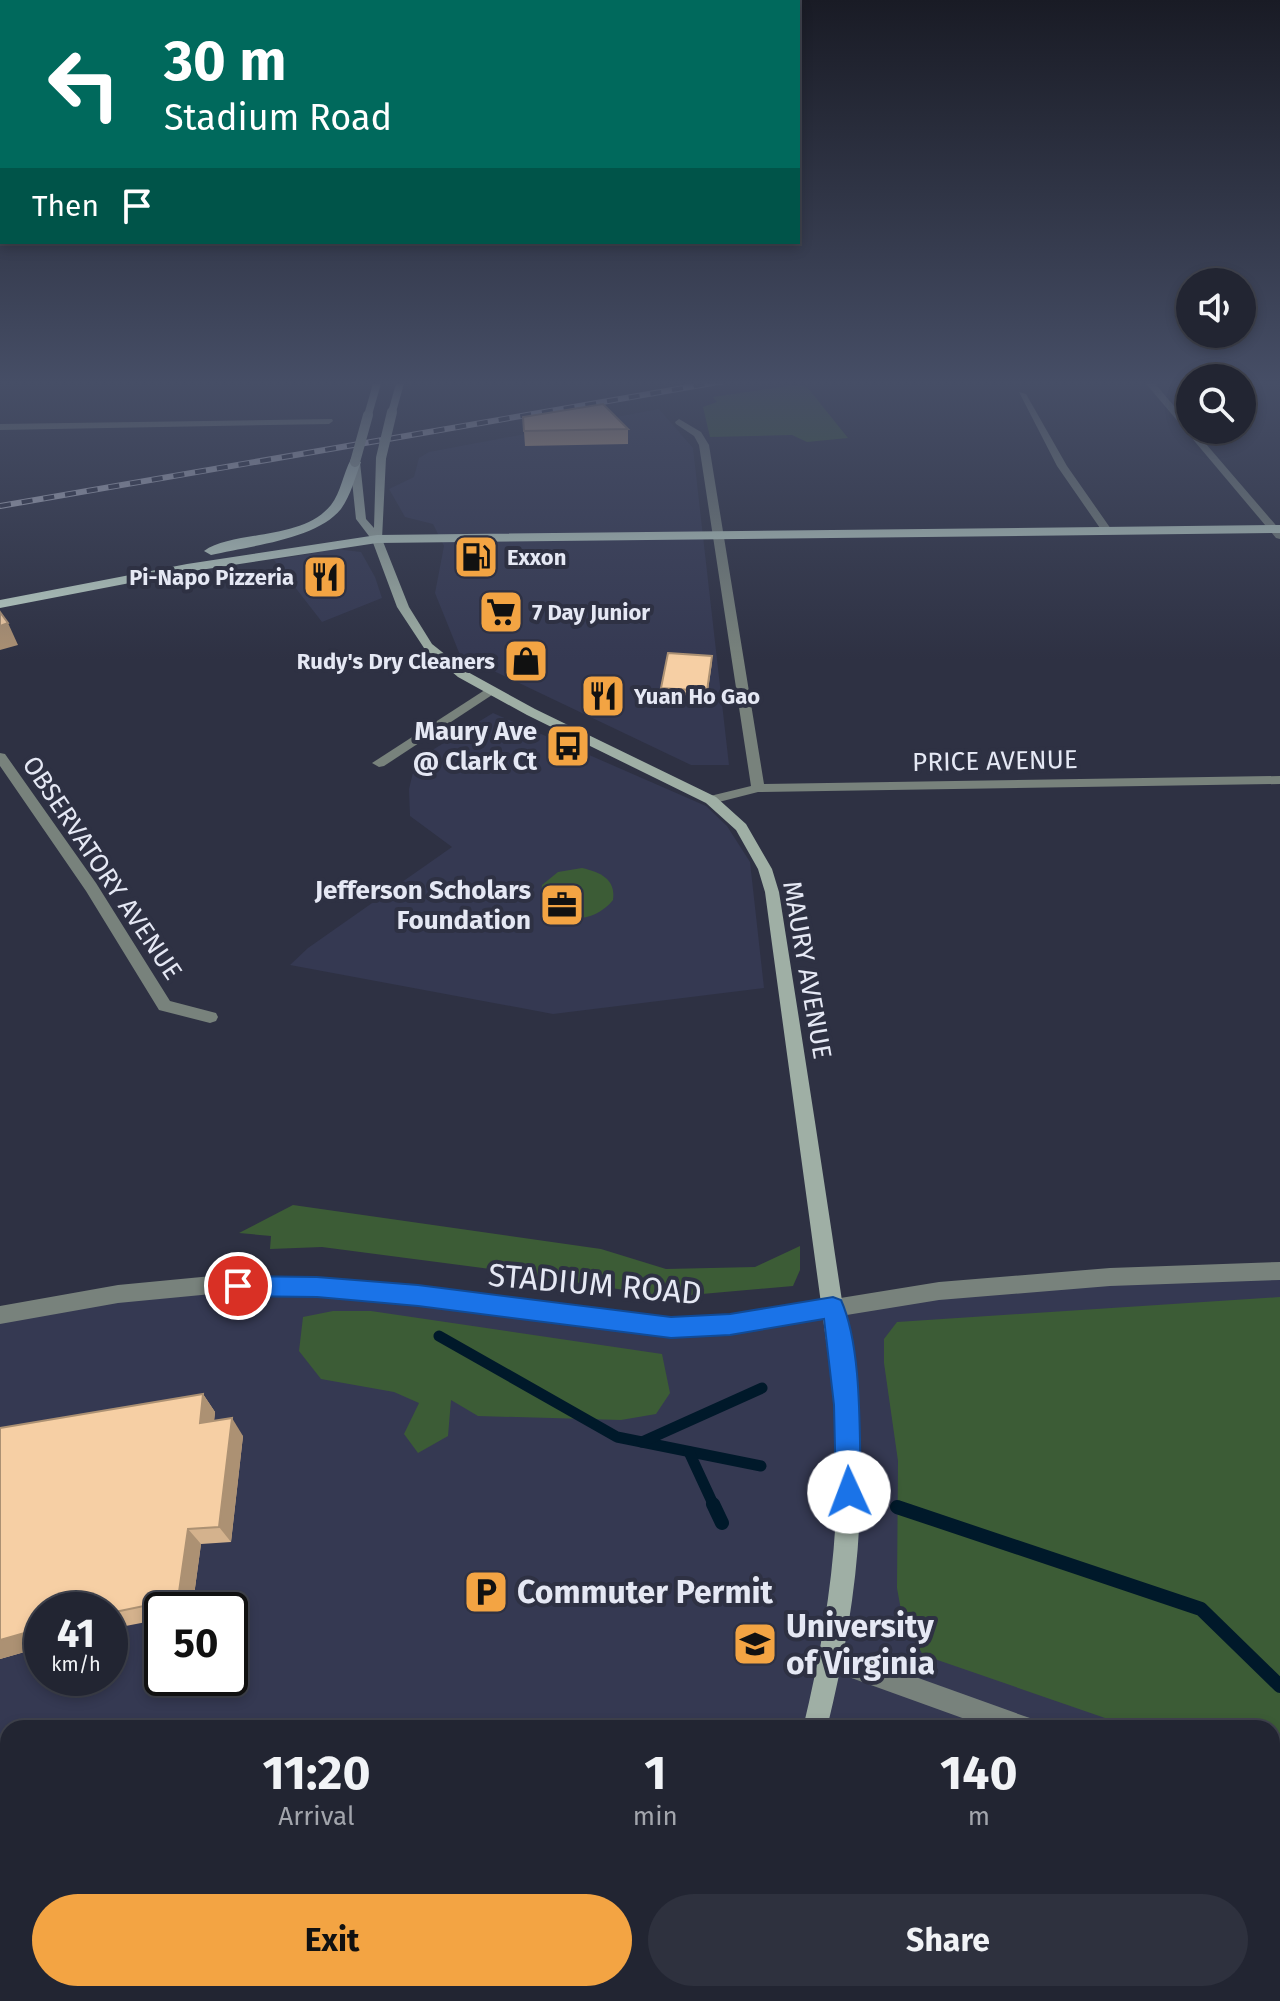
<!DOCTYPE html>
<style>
:root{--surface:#222532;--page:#2e313e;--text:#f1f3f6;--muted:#a2a5ac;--line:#3f424d;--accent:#f3a443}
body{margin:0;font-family:"Fira Sans",sans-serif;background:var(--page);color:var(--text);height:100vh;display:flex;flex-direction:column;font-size:30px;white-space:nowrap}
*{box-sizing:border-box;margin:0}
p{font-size:26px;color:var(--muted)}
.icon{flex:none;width:44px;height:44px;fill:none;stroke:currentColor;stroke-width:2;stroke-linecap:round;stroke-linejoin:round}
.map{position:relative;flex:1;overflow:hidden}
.details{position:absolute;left:0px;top:1720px;width:1280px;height:282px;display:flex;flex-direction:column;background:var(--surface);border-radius:24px 24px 0 0;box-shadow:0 4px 12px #0003,0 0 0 2px var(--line)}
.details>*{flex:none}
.top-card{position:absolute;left:0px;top:0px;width:800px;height:244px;box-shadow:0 4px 12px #0003,0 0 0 2px var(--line);background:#00695c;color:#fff;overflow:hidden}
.controls{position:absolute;left:1176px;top:268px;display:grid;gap:16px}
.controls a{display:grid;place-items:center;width:80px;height:80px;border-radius:50%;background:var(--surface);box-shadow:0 4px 12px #0003,0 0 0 2px var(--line);font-size:40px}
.speed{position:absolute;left:24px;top:1592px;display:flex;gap:16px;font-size:40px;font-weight:700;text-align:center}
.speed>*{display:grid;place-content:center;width:104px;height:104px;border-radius:50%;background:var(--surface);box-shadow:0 4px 12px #0003,0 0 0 2px var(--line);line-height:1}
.speed small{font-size:20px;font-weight:400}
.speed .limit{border:4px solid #111;border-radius:12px;background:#fff;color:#111}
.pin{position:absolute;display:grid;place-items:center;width:68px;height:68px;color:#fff;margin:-34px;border:4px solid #fff;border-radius:50%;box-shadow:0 2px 8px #0007}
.me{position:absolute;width:88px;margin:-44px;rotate:358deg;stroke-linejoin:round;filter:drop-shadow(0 0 6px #0008)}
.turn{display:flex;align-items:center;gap:28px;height:168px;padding:0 32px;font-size:36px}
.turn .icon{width:104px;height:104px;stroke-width:2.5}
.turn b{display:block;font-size:56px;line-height:68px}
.then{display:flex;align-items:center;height:76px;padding:0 32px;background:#0003;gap:16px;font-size:30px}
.eta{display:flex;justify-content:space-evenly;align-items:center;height:136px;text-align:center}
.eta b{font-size:48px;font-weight:700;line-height:56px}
.primary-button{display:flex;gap:16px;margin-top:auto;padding:16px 32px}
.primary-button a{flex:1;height:92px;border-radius:48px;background:var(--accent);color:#111;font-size:32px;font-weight:700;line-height:92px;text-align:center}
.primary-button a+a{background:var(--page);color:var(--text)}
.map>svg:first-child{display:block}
</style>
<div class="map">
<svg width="1280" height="2001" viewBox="0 0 1280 2001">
<rect width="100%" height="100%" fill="#2e3143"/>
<!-- built -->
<g fill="#353952" fill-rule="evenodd">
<polygon points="659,409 693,448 729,765 691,765 460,655 435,593 444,546 433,524 405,517 389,489 414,477 419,458 429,452"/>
<polygon points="336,549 361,552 375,577 382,598 322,622 274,560"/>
<polygon points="493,713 706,806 727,826 750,862 764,988 553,1014 290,965 308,948 452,847 410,816 409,789 416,760"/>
<path d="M1280,1270V2001H0V1314L330,1280L701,1328L920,1290ZM42,1610H110V1678H42ZM162,1610H230V1678H162ZM8,1728H1272V1994H8Z"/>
</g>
<!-- green -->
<g fill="#3c5c36">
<polygon points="795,385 807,387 848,438 807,442 792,435 710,437 703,407 717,402 713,397"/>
<path d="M582,868C600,872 616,879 613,900C595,923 558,926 541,900L542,885L558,872Z"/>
<polygon points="293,1205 601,1249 666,1269 755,1267 800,1246 800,1270 793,1286 668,1297 498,1270 322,1247 270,1249 271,1236 239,1233"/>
<polygon points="1280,1297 1280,1835 1272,1825 1272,1728 1134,1728 923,1655 903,1621 897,1588 898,1461 884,1363 884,1339 897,1322"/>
<polygon points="333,1311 371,1311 662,1354 670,1393 656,1414 621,1420 478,1416 451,1400 448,1436 418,1453 404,1434 419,1403 394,1392 321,1379 299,1351 303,1317"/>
<polygon points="1272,1921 1280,1932 1280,2001 1165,2001 1163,1994 1272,1994"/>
<polygon points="263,1994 391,1994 393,2001 266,2001"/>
<polygon points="796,1994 1012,1994 1011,2001 794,2001"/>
</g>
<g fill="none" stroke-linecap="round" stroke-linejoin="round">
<!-- stream-far1 -->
<g stroke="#00192a" stroke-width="11">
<polyline points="439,1336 617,1437 761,1466"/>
<polyline points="642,1442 762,1388"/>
<polyline points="689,1452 714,1506"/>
</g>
<!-- stream -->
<g stroke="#00192a" stroke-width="14">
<polyline points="713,1504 722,1523"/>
<polyline points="897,1507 1201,1609 1280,1686"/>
</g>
<!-- street -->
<g fill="#78827c" fill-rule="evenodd">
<polygon points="1143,380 1152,380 1190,425 1190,430 1194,430 1280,530 1280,539 1276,538"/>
<polygon points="1019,392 1026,394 1067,466 1111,529 1110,531 1102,531 1057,466"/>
<polygon points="332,419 333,421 329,424 0,430 0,424"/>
<polygon points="679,419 701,432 709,445 764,784 1280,776 1280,784 758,792 711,804 706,803 706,797 751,786 699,445 694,436 676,424 675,422"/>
<polygon points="491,686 497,690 495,693 384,766 379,767 372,763"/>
<polygon points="0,753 5,754 96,883 170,1001 216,1013 218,1017 216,1021 210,1023 159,1010 86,891 0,766"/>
<polygon points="1280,1262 1280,1280 1110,1286 939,1300 730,1334 671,1336 418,1304 317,1296 212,1294 118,1303 0,1324 0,1306 118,1285 212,1276 317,1278 418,1286 671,1318 730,1316 939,1282 1110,1268"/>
<polygon points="832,1647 1024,1716 1033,1719 1036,1728 990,1728 832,1671 824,1667 820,1659 824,1651"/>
<polygon points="1272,1852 1280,1855 1280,1886 1272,1883"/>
</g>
<!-- secondary -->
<g fill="#9fafa5" fill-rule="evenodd">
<polygon points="374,380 382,380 372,415 368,418 364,415"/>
<polygon points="397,380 405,380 396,412 392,415 388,412"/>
<path d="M381,455L386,458L382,539L409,607L432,644L466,671L535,709L716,797L746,824L772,869L779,892C797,1006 815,1120 832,1234C845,1324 862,1415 860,1506C858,1581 845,1655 827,1728H803C829,1621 843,1516 835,1406L772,944L765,892L758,869L736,830L706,803L527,715L458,677L424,648L397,607L372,540L356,519L350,462L355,459L360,462L366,519L374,528L376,458Z"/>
<polygon points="733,1994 761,1994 759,2001 731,2001"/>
</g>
<!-- primary -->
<g fill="#bdd2c6" fill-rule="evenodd">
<path d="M351,459L361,462C355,477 351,495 341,509C316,540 248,546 211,555L204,551C233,530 302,541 331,505C341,492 343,474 351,459Z"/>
<polygon points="1280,525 1280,533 377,543 187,572 0,608 0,600 187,564 377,535"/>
</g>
<!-- rail casing -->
<g stroke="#b7bac7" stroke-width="6">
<polyline id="rail" points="0,506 730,380"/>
</g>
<!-- rail -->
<use href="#rail" stroke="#2e3143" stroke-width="4" stroke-dasharray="11" stroke-linecap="butt"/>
<!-- secondary-bridge -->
<g stroke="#9fafa5" stroke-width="10">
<polyline points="381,458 392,412"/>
<polyline points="355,462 368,415"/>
</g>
</g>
<!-- wall -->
<g fill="#d4b28d">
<polygon points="523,417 628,429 628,444 525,446"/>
<polygon points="712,662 707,697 661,694 661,688"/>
<polygon points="203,1394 215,1412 214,1421 243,1436 231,1542 201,1544 192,1610 162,1610 162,1619 110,1629 110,1610 42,1610 42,1647 0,1659 0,1428"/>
<polygon points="1012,1994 1112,1994 1112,2001 1011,2001"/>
</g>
<!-- shaded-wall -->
<g fill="#ac9173">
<polygon points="8,623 18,645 0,650 0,626"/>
<polygon points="203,1394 215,1412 212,1441 200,1423"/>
<polygon points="232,1418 243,1436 231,1542 219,1527"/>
<polygon points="188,1529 201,1544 192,1610 188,1610 178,1599"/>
<polygon points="42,1628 42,1647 0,1659 0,1640"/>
<polygon points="245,1994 263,1994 266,2001 247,2001"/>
</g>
<!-- building -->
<g fill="#f6cfa4" stroke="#ac9173" stroke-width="2">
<polygon points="603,404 628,429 524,431 523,417"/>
<polygon points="0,612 8,623 0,626"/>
<polygon points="668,653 712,656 707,691 661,688"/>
<polygon points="203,1394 200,1423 232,1418 219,1527 188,1529 178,1599 110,1613 110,1610 42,1610 42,1628 0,1640 0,1428"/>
<polygon points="94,1994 245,1994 247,2001 85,2001"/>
<polygon points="1025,1994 1112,1994 1112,2001 1024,2001"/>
</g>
<!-- sky -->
<linearGradient id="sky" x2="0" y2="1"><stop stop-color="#191b25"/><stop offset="0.58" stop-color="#464e66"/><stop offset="1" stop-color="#464e66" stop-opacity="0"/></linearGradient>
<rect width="1280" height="660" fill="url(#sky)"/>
<!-- route -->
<path fill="#1a73e8" stroke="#114b97" stroke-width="2" d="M238,1276L317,1277L418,1285L671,1317L730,1314L833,1297L841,1300C863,1349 859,1438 861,1492L858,1501L849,1505L840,1501L836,1492L834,1405L824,1319L730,1335L671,1338L418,1306L317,1297L238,1296L230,1293L227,1286L230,1279Z"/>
<!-- icons -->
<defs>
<g id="fuel-square" transform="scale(2.3)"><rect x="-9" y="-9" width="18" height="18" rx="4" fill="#f3a443" stroke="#2e3143"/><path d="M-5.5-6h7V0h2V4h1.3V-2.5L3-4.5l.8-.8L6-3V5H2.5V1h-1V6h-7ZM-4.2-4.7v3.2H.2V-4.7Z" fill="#111"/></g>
<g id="restaurant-square" transform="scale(2.3)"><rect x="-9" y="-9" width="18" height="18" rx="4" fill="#f3a443" stroke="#2e3143"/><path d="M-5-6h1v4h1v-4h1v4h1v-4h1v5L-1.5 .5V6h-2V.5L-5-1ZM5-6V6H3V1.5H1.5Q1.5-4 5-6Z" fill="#111"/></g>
<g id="supermarket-square" transform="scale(2.3)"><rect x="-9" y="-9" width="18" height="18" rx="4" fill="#f3a443" stroke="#2e3143"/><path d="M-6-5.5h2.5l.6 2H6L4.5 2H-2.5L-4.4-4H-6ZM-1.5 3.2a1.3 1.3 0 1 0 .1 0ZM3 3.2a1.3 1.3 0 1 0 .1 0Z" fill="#111"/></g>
<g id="shop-square" transform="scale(2.3)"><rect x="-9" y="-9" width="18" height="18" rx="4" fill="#f3a443" stroke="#2e3143"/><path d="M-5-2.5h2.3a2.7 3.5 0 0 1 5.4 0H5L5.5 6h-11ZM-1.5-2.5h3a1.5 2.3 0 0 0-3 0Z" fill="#111"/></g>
<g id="bus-square" transform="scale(2.3)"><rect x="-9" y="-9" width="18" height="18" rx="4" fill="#f3a443" stroke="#2e3143"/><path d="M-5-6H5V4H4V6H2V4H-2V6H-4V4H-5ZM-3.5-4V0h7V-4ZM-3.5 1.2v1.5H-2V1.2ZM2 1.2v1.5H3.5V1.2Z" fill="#111"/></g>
<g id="office-square" transform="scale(2.3)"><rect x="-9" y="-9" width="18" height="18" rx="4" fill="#f3a443" stroke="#2e3143"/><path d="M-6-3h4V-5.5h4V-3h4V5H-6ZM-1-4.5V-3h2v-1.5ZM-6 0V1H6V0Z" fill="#111"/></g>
<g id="parking-square" transform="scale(2.3)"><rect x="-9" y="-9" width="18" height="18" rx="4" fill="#f3a443" stroke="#2e3143"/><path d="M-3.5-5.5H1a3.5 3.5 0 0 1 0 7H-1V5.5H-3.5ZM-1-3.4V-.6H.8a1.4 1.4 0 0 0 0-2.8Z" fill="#111"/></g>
<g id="university-square" transform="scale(2.3)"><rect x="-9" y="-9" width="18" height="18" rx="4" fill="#f3a443" stroke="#2e3143"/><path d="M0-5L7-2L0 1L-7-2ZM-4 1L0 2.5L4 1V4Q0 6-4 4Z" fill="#111"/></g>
</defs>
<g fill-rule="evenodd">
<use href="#fuel-square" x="476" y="557"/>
<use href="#restaurant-square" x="325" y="577"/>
<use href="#supermarket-square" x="501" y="612"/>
<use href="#shop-square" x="526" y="661"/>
<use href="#restaurant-square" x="603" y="696"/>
<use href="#bus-square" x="568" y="746"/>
<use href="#office-square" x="562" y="905"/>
<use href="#parking-square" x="486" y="1592"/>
<use href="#university-square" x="755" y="1644"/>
</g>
<g text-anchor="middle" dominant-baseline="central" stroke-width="8" stroke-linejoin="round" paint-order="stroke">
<!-- far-poi labels -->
<g font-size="22" font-weight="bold" fill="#e5e8f4" stroke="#2e3143" text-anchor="start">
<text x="507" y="557">Exxon</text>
<text x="294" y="577" text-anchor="end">Pi-Napo Pizzeria</text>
<text x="532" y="612">7 Day Junior</text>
<text x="495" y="661" text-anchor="end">Rudy's Dry Cleaners</text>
<text x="634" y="696">Yuan Ho Gao</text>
</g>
<!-- poi labels -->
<g font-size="26" font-weight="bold" fill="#e5e8f4" stroke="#2e3143" text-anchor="end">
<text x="537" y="731">Maury Ave<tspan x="537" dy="30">@ Clark Ct</tspan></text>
<text x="531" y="890">Jefferson Scholars<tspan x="531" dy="30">Foundation</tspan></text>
</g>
<!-- street labels -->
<g font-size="26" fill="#e5e8f4" stroke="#2e3143">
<text transform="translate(995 761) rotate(-1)">PRICE AVENUE</text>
<text transform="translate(102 868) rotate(56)">OBSERVATORY AVENUE</text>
<text transform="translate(807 970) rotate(80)">MAURY AVENUE</text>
</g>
<!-- near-street labels -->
<g font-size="32" fill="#e5e8f4" stroke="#2e3143">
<text transform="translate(595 1284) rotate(5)">STADIUM ROAD</text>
</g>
<!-- near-poi labels -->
<g font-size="32" font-weight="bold" fill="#e5e8f4" stroke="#2e3143" text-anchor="start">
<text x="517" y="1592">Commuter Permit</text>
<text x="786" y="1626">University<tspan x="786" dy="37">of Virginia</tspan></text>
</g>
</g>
</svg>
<div class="controls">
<a><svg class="icon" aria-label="sound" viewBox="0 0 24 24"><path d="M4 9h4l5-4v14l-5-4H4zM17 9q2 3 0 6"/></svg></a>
<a><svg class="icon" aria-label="search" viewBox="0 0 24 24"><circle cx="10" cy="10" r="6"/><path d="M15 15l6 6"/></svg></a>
</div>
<div class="speed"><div>41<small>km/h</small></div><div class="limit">50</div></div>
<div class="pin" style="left:238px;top:1286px;background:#d93025"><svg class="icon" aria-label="arrive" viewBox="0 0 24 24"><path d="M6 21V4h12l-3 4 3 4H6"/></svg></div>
<svg class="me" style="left:849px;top:1492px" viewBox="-20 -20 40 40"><circle r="19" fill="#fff"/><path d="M0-13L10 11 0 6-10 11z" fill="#1a73e8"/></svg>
<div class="top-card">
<div class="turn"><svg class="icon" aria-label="left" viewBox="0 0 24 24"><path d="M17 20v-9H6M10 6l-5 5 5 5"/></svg><div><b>30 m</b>Stadium Road</div></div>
<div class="then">Then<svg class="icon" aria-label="arrive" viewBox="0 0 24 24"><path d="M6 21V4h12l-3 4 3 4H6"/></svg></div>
</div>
<section class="details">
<div class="eta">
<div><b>11:20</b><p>Arrival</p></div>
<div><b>1</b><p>min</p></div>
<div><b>140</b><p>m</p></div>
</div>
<div class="primary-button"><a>Exit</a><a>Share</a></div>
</section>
</div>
